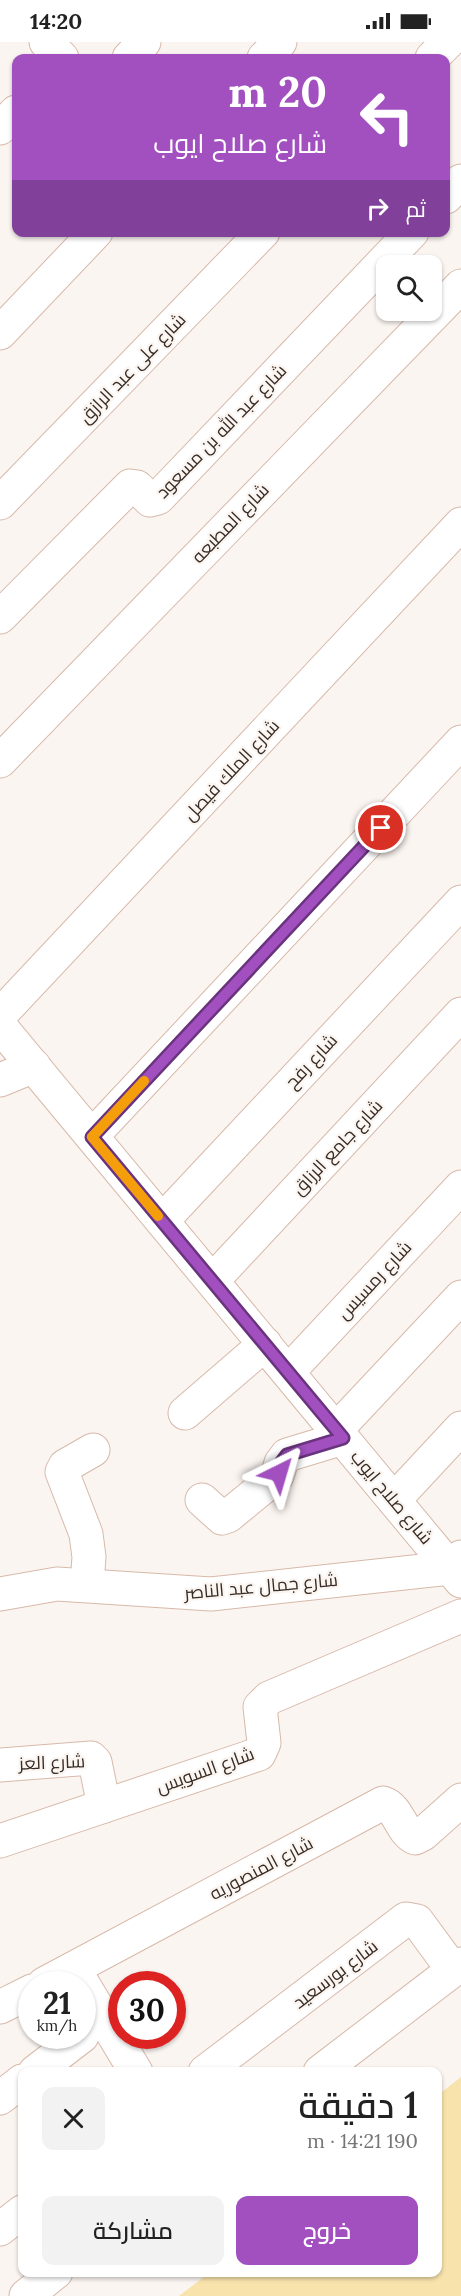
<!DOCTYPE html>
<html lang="ar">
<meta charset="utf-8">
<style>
:root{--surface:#fff;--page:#f2f2f2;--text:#222;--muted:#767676;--accent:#a250c0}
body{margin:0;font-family:Lora,Cairo,serif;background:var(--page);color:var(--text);direction:rtl;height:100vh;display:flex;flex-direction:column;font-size:22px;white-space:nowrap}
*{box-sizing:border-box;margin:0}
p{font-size:20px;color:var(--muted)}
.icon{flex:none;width:33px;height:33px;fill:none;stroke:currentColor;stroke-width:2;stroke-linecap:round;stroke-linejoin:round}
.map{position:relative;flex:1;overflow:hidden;direction:ltr}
.details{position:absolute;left:18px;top:2025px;width:424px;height:210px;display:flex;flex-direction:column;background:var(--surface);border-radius:12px;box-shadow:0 2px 4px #0004;direction:rtl}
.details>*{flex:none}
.guide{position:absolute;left:12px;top:12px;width:438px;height:183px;border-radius:12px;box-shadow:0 2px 4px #0004;direction:rtl;background:#a250c0;color:#fff;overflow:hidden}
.tools{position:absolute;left:376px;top:213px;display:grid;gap:12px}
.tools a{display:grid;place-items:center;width:66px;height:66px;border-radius:12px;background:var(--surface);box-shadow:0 2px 4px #0004;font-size:30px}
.speed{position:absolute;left:18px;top:1929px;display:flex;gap:12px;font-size:30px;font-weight:700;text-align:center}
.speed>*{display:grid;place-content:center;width:78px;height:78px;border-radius:50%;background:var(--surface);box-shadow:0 2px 4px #0004;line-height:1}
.speed small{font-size:15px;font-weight:400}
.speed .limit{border:9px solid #d22;background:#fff;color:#111}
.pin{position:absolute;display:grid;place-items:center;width:51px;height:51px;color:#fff;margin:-26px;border:3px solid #fff;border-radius:50%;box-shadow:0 2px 6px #0007}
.me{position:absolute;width:66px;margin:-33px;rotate:40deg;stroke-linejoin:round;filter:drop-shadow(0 0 4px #0008)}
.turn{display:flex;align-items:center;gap:21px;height:126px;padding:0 24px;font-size:27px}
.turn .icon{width:78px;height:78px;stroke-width:2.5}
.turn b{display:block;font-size:42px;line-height:51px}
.then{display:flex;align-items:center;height:57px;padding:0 24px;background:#0003;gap:12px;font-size:22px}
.round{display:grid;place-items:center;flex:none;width:63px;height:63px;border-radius:12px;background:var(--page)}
.headline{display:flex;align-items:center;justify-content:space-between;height:102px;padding:0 24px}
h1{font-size:36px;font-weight:600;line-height:45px}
.button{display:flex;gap:12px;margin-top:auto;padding:12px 24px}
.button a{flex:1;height:69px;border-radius:12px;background:var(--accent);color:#fff;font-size:24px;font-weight:600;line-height:69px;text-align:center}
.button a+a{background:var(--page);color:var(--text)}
.status{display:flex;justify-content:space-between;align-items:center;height:42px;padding:0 30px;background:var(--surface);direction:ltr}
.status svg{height:16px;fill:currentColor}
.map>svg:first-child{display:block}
</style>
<div class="status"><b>14:20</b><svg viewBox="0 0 49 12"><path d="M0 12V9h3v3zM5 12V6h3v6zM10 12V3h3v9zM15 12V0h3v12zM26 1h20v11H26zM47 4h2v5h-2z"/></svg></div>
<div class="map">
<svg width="461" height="2254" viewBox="0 0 461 2254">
<rect width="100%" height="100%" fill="#fbf5f1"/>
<!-- green -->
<polygon fill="#f9e3ac" points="461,2035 461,2254 179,2254 209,2231 438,2230 438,2053"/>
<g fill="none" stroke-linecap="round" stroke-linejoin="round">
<!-- street casing -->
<g stroke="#d7b9a9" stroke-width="35">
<g id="street">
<polyline points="46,0 62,16"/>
<polyline points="129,16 144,0"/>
<polyline points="264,16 280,0"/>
<polyline points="432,16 448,0"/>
<polyline points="0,86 16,70"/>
<polyline points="446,155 461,139"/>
<polyline points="0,291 96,190"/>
<polyline points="0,461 263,190"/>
<polyline points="0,575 130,444 137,445 150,458 158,456 412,190"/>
<polyline points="0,719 461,244"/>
<polyline points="0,973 461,482"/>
<polyline points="0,984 461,1539"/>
<polyline points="0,1038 34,1024"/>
<polyline points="92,1094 461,700"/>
<polyline points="162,1179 461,860"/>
<polyline points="213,1238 461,972"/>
<polyline points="288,1330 461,1145"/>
<polyline points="185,1371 265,1302"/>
<polyline points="336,1388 461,1255"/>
<polyline points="202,1458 222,1476 228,1474 277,1434 281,1421 287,1413 343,1396"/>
<polyline points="394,1458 461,1386"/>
<polyline points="87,1542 89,1515 86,1492 62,1430 65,1424 93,1408"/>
<polyline points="0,1552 57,1542 211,1552 450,1526 461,1515"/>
<polyline points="0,1723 91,1716 95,1720 104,1764"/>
<polyline points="0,1799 259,1712 264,1701 260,1665 269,1656 461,1574"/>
<polyline points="74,1927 136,2030"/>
<path d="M44,1942L383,1761C399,1766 400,1789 415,1796L423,1792L461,1758"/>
<polyline points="0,1965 32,1949"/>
<polyline points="35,2030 82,1994"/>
<polyline points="205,2030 406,1877 417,1879 453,1928"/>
<polyline points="320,2030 461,1922"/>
<polyline points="0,2056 22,2039"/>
<polyline points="0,2187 22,2170"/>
<polyline points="26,2254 56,2230"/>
</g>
</g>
<!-- street -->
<use href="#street" stroke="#fff" stroke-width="33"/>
</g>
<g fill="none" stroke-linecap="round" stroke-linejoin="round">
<!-- route casing -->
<g stroke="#69347d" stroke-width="15">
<polyline id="route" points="279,1431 281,1421 287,1413 343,1396 92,1095 381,786"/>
</g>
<!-- route -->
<use href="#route" stroke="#a250c0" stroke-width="10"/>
<!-- slow -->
<polyline stroke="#f59e0b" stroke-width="10" points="144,1039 92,1095 158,1174"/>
</g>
<g text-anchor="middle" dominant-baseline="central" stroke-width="4.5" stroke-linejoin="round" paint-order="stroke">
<!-- street labels -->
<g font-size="18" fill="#372c25" stroke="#fbf5f1">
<text transform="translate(132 326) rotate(-46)">شارع على عبد الرازق</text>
<text transform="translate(221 389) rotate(-46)">شارع عبد الله بن مسعود</text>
<text transform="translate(230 481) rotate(-46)">شارع المطبعه</text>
<text transform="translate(231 728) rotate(-47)">شارع الملك فيصل</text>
<text transform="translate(311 1019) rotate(-47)">شارع رفح</text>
<text transform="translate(337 1105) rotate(-47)">شارع جامع الرزاق</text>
<text transform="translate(374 1238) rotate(-47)">شارع رمسيس</text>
<text transform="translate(392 1455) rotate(50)">شارع صلاح ايوب</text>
<text transform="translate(261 1544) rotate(-5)">شارع جمال عبد الناصر</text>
<text transform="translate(52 1720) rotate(-2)">شارع العز</text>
<text transform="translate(205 1728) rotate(-20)">شارع السويس</text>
<text transform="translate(261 1826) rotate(-28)">شارع المنصوريه</text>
<text transform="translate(335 1932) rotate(-37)">شارع بورسعيد</text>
</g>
</g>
</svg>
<div class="tools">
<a><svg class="icon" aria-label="search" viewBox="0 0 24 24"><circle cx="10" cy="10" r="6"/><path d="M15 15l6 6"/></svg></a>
</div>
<div class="speed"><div>21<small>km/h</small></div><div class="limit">30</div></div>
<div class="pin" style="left:381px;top:786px;background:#d93025"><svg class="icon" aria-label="arrive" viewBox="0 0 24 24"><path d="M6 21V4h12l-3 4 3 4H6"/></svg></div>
<svg class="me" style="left:279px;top:1431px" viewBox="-20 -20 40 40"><path d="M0-17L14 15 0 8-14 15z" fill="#a250c0" stroke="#fff" stroke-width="4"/></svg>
<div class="guide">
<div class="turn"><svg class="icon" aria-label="left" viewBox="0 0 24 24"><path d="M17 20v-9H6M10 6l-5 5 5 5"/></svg><div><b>20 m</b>شارع صلاح ايوب</div></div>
<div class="then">ثم<svg class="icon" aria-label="right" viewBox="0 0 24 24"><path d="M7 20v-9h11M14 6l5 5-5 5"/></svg></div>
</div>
<section class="details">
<div class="headline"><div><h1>1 دقيقة</h1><p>190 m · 14:21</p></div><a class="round"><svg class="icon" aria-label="close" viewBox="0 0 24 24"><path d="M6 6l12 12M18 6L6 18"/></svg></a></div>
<div class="button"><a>خروج</a><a>مشاركة</a></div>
</section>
</div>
